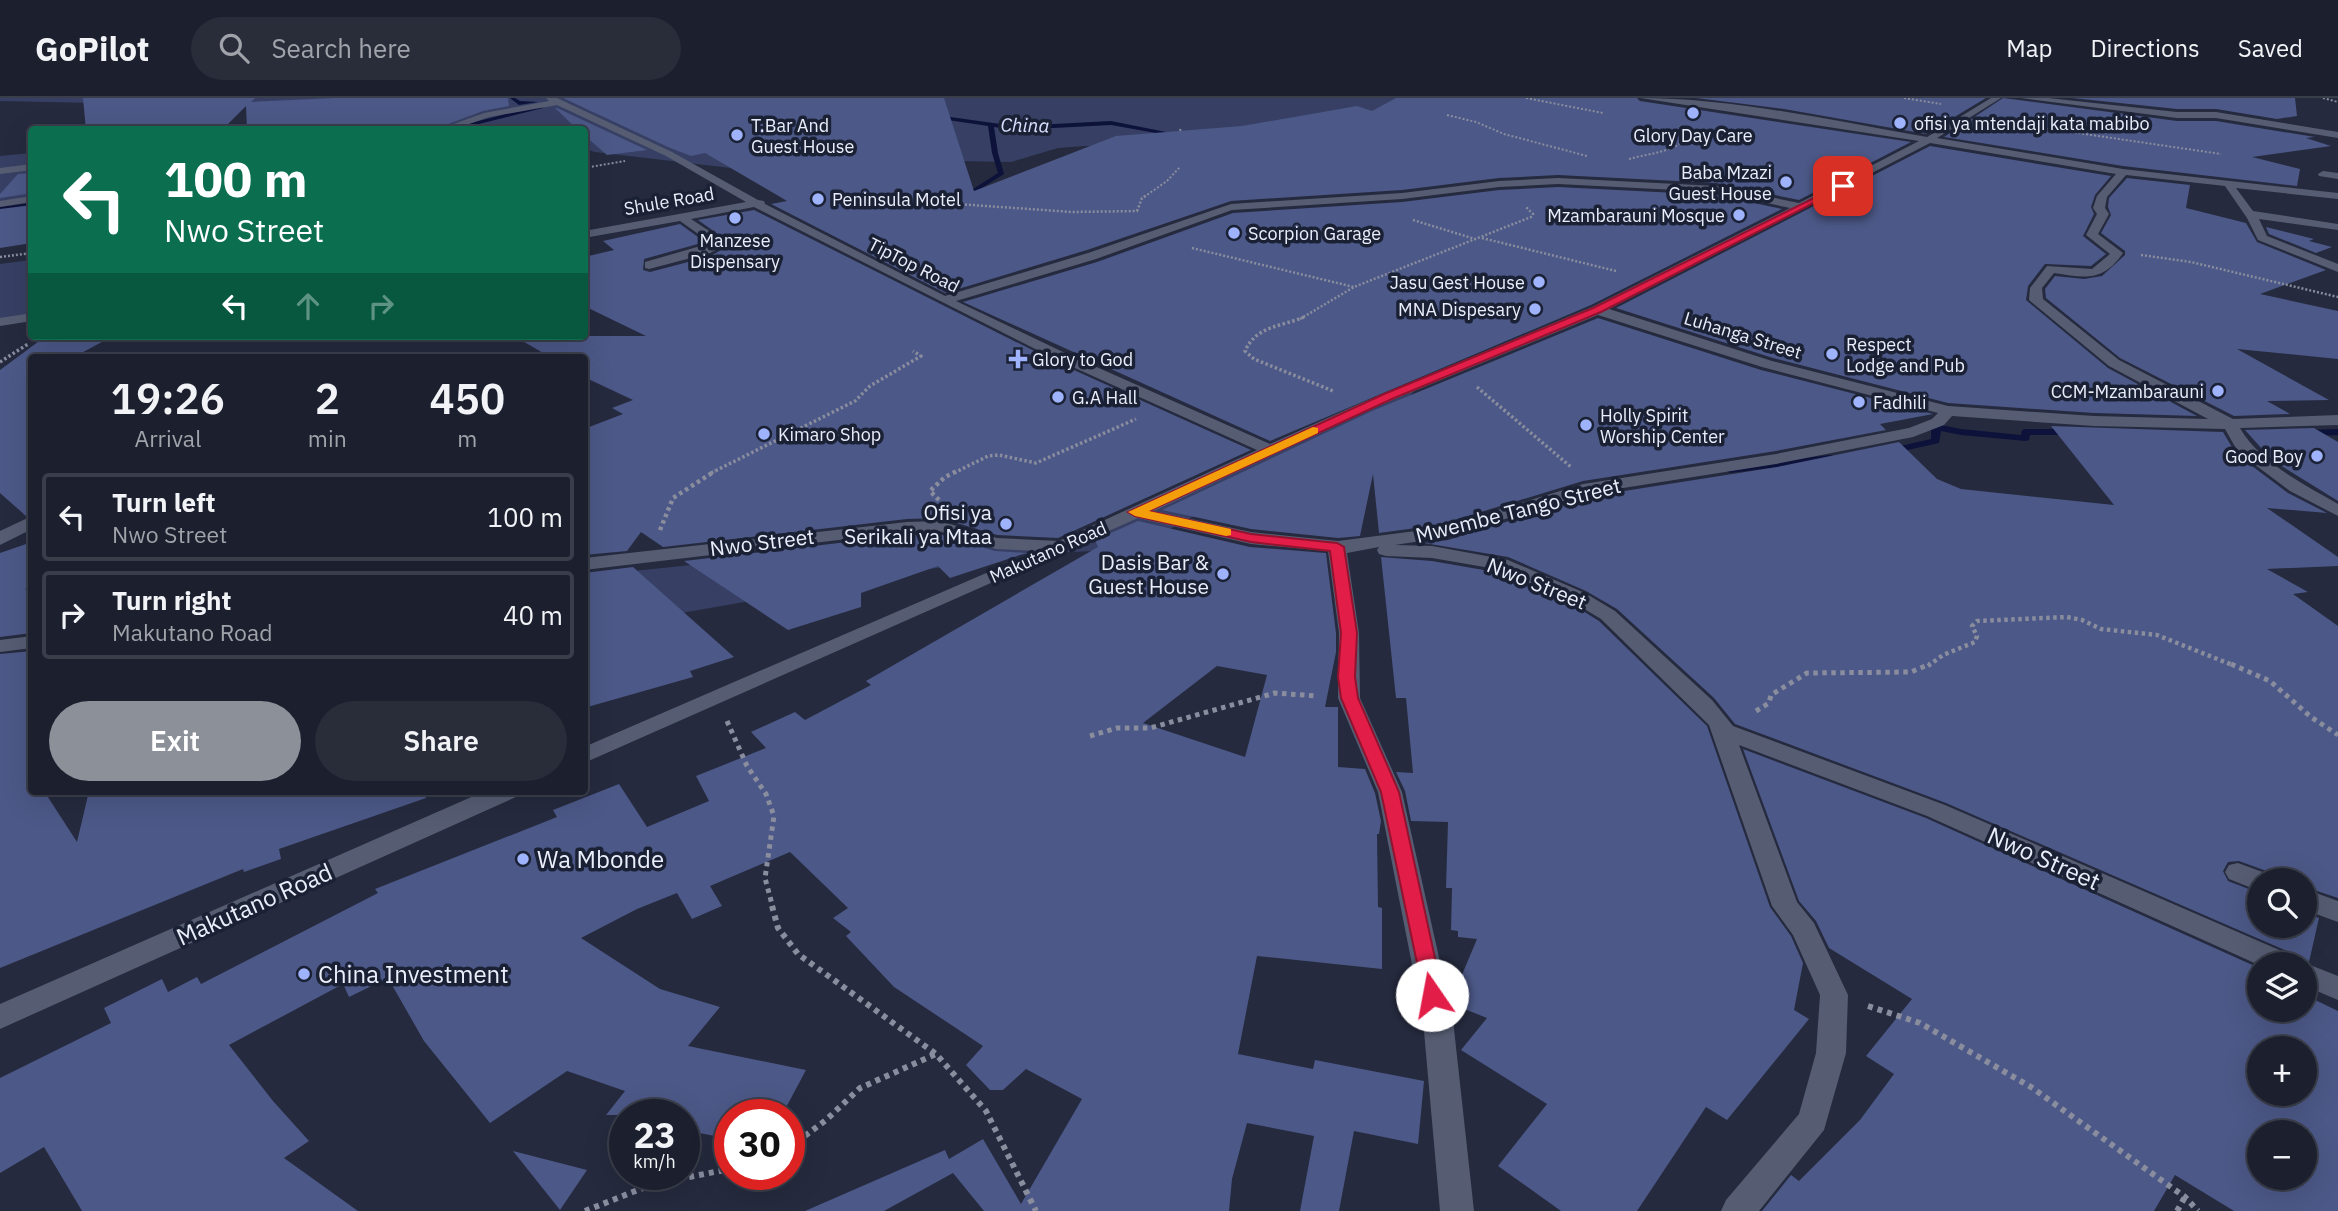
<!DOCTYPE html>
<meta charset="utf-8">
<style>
:root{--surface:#1c202e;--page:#292d3a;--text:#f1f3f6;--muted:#a0a3aa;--line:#3a3e4a;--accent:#8c9099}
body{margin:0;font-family:"IBM Plex Sans",sans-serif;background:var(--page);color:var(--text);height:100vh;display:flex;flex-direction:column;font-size:26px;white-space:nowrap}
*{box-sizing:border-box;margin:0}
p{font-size:23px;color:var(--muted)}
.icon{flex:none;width:38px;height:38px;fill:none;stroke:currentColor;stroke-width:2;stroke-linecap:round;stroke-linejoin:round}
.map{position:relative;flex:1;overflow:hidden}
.details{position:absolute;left:28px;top:256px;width:560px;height:441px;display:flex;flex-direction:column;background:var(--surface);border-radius:7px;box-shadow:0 7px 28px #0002,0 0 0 2px var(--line)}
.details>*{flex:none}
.hud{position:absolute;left:28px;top:28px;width:560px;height:214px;border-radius:7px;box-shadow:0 7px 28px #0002,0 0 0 2px var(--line);background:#0b6e4f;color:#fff;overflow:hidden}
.tools{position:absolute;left:2247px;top:770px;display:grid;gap:14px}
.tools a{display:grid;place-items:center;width:70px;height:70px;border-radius:50%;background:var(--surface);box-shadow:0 7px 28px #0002,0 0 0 2px var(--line);font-size:35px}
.speed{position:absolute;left:609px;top:1001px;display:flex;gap:14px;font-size:35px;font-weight:700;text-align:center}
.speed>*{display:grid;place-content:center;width:91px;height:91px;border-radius:50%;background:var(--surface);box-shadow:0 7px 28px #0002,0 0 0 2px var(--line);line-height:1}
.speed small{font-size:18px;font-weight:400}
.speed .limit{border:10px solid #d22;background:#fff;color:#111}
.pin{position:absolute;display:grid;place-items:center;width:60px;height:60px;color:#fff;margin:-30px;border-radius:14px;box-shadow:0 4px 10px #0006}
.me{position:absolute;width:77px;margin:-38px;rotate:348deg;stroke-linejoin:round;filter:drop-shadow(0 0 5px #0008)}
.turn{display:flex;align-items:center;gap:24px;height:147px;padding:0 21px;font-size:32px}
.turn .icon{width:91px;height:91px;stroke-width:2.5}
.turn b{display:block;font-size:49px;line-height:60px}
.lanes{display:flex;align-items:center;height:66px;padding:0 21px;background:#0003;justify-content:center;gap:35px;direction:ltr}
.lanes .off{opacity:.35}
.eta{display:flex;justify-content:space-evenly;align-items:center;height:119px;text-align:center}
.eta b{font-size:42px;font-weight:600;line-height:49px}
.cta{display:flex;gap:14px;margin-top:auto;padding:14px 21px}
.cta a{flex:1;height:80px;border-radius:42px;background:var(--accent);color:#fff;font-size:28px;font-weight:600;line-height:80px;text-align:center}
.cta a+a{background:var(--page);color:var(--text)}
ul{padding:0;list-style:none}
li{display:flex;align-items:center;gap:21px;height:88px;margin:0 14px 10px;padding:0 7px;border:4px solid var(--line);border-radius:7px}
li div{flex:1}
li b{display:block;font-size:26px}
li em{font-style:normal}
header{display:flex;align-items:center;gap:42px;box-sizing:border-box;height:98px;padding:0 35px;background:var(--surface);border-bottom:2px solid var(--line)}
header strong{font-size:33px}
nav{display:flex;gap:38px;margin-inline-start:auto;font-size:24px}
.search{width:490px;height:63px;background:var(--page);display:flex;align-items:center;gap:18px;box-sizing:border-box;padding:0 24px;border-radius:38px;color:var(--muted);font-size:26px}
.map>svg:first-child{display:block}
</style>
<header>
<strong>GoPilot</strong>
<div class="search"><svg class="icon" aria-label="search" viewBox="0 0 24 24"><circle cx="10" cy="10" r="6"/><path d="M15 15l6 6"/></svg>Search here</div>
<nav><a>Map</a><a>Directions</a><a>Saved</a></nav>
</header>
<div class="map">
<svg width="2338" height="1113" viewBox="0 0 2338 1113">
<rect width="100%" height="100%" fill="#252a3e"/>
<!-- green -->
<g fill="#374064">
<polygon points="0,0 1495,0 1357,50 1084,48 1058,50 1011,64 958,63 748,72 595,54 585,51 584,32 243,31 312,21 287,9 0,3"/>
<polygon points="31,55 31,102 0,106 0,58"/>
<polygon points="31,162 31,219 0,224 0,166"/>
<polygon points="1423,282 1406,303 1133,451 1010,457 585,532 585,478 935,442 1048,450"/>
</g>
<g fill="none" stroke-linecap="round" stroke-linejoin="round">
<!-- stream -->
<g fill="#0d123b" fill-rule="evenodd">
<polygon points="510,0 515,0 520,3 538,4 519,7"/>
<polygon points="541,7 543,10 455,32 447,31"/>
<polygon points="936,17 1015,28 1111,23 1181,37 1178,39 1111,27 1015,32 994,29 998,55 1004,76 961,103 959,100 998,75 992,55 988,28 934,20"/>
<polygon points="32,105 32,109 0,113 0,109"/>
<polygon points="1936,326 1961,331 2021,337 2022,332 2025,331 2072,331 2077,334 2072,337 2030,337 2029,342 2026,343 1961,337 1941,333 1939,345 1890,356 1885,353 1887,351 1931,341 1931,329"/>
<polygon points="2338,331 2338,337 2307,338 2302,335 2307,332"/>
<polygon points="1830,357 1833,358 1833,362 1730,375 1725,372 1730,369"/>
</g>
</g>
<!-- building -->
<g fill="#4c5887" fill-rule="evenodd">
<polygon points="83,0 255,0 251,4 333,0 508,0 509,8 483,13 432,32 247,32 246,8 222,32 86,32"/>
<polygon points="563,0 944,0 974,93 1116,38 1242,28 1357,8 1372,13 1396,0 1637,0 1640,3 1911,44 1799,102 1716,85 1558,77 1499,80 1402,92 1231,103 1087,152 945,195 771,106 787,103 705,55 691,58 668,49"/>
<polygon points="1696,0 1986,0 1926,36 1784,11"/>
<polygon points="2003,0 2177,23 2216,23 2315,39 2306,40 2331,48 2252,59 2300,71 2297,88 2123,68 1944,39"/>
<polygon points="2072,0 2295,0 2297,18 2277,21 2216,11 2177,11"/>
<polygon points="555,10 557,10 647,52 607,57 584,37 584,32 578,32"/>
<polygon points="1930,48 2111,78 2095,97 2091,109 2094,116 2083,138 2106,156 2091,168 2045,166 2028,188 2026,202 2108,270 2197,318 2094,315 1948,305 1773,260 1616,210"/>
<polygon points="32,75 32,95 0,100 0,96 18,76"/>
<polygon points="2127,80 2190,87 2186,110 2246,125 2257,144 2326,172 2260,196 2338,213 2338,261 2237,251 2329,302 2267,303 2290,316 2234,318 2120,260 2046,200 2045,191 2055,178 2084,181 2102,178 2125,157 2125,153 2101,135 2111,117 2108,109 2109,100"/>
<polygon points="1558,89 1716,97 1782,111 1591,207 1270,343 963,204 1097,164 1233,115 1402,104 1499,92"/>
<polygon points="32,107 32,145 0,150 0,111"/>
<polygon points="754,112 1054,263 1251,352 1058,440 997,437 940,420 907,421 663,449 641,434 627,453 584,457 584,331 623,316 612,310 633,302 584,279 584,259 550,259 514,238 646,238 584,208 584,159 614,152 603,143 680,126 705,144 644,161 643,172 650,174 711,158 724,150 726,142 698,122"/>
<polygon points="2266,129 2314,141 2309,143 2332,149 2316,155 2269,136"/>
<polygon points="1598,220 1761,272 1933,316 1880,326 1886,332 1776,353 1583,383 1438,427 1379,435 1373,376 1360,438 1338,440 1251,431 1162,412 1372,313"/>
<polygon points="46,238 113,238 74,259 32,259 32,416 26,418 0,395 0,272"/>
<polygon points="2051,328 2223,334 2236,356 2288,395 2327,415 2267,410 2338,459 2338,468 2267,471 2308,494 2293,496 2338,528 2338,800 2305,789 2305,782 2275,782 2269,774 2239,763 2228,764 2223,773 2228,783 2259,795 2259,828 2305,828 2305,815 2319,820 2309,864 2299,864 2294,856 1946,705 1735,626 1714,600 1617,511 1586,493 1508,459 1424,445 1448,442 1586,399 1777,369 1899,344 1937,381 1961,391 2114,407"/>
<polygon points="2314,330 2338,344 2338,403 2272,362 2245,332"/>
<path d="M1138,423L1250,449L1326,455L1336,535V554L1325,609H1338V669L1365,671L1375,695L1381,723L1379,736H1377L1378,809L1382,810V871L1257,858L1238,956L1313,971L1315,962L1424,983L1418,1046L1354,1033L1339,1113H1300L1314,1038L1247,1025L1232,1081L1229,1113H984L953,1075L884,1113H805L945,1052L949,1061L983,1041L1021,1106L1082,1001L1026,971L1003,992H990L966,967L983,948L894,889L846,838L851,834L833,820L848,810L790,754L710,788L722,808L692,821L677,795L637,811L581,840L660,891L720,909L688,948L806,972L782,1017H730V1041L684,1032V1017H606L625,993L567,973L490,1025L424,943L388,880L349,899L343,886L229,947L273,1003L309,1043L284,1060L358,1113H82L44,1049L0,1075V980L111,925L104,910L162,881L168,894L197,879L201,886L378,795L375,791L557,719L553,712L619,686L647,729L709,703L696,678L766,650L751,634L795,614L805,622L871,587L866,583L1098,449L1095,442ZM1217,568L1267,577L1245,659L1143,625Z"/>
<polygon points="939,436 995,453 1026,455 950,480 938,468 861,495 861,509 788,532 684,463 907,437"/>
<polygon points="32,444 32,488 25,491 32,497 32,535 0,539 0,455"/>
<polygon points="1381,459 1432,463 1495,474 1570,505 1599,523 1707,628 1770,809 1791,838 1803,865 1794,912 1809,921 1727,1022 1706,1009 1637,1113 1561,1113 1498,1068 1547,1006 1461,952 1487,920 1457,908 1459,906 1451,903 1477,841 1458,839 1458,833 1451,832 1452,790 1446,790 1448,724 1411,723 1405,693 1396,674 1413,675 1406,600 1396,600"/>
<polygon points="633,469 734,559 690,573 693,579 584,610 584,475"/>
<polygon points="32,553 32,693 44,693 77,744 89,693 425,693 426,700 279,751 281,761 244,774 243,771 0,870 0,556"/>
<path d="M1743,651L1926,720L2259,870V912H2305V897L2338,913V1113H2234L2175,1077L2154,1113H1762L1791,1077L1799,1083L1860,1022L1894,976L1866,958L1912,901L1829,850L1816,823L1799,803ZM2259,950H2305V996H2259ZM2259,1034H2305V1080H2259Z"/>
<polygon points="513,1053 587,1072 560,1112"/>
</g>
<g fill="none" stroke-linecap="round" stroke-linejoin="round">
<!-- path-far5 -->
<g stroke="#898d9e" stroke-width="2" stroke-dasharray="2 2" stroke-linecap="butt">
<polyline points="1526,0 1603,15"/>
<polyline points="1904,0 1941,6"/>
<polyline points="2323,0 2338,4"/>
<polyline points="1447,17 1476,24 1504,36 1587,58"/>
<polyline points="2003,24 2221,56"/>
<polyline points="1180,31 1181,34"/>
<path d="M1629,61C1650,55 1672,55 1688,39L1680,28"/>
<polyline points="584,70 625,63"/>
<polyline points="1144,99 1167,83 1180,69"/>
</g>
<!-- path-far4 -->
<g stroke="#898d9e" stroke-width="2.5" stroke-dasharray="2 2" stroke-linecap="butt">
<polyline points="957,106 1072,114 1138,113"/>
<polyline points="1137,113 1142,100 1147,97"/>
<polyline points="1413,122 1475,141"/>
<polyline points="1482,140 1616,173"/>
<polyline points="1192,150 1354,189"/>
<polyline points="2141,157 2191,164 2338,199"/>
<polyline points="0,159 32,155"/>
<polyline points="1300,221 1354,189 1531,119 1533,116 1526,109"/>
</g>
<!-- path-far3 -->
<g stroke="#898d9e" stroke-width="3.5" stroke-dasharray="2.5 2.5" stroke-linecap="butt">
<path d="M1304,219C1281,229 1257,227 1245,253L1254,261L1333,293"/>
<polyline points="0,264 28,246"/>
<polyline points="1477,289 1571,369"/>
<polyline points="711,375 855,303 870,288 921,258 913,253"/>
<polyline points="954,375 988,358 999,357 1036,365 1136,321"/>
</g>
<!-- path-far2 -->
<g stroke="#898d9e" stroke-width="4.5" stroke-dasharray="3.5 3.5" stroke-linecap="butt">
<polyline points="939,402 930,393 945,379 957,373"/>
<polyline points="660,432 673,400 715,373"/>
<polyline points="1928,568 1943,557 1975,544 1977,538 1972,528 1977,523 2067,519 2082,522 2101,531 2157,537 2235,568"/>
</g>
<!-- path-far1 -->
<g stroke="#898d9e" stroke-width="5" stroke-dasharray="4.5 4.5" stroke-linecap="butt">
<polyline points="2231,566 2270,583 2311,619 2338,637"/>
<polyline points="1756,613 1769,605 1771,597 1807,575 1911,574 1930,566"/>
<polyline points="727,623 747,668 766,696 774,718 765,780 773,810"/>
<polyline points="1090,638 1117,630 1150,630 1275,595 1317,598"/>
</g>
<!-- path -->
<g stroke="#898d9e" stroke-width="6" stroke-dasharray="5 5" stroke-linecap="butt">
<polyline points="772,808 778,830 798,856 936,956 986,1013 1036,1113"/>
<polyline points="1868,908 1920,925 2031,989 2185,1099 2198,1113"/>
<polyline points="789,1050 826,1022 860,990 936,956"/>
<polyline points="585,1113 653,1086 730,1071"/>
<polyline points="2177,1113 2185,1099"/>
</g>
<!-- minor -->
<g fill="#565d73" fill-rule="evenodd">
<path d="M546,0H557L672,54L758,102L764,103L765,106L945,198L1088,155L1231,106L1402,95L1499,83L1558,80L1716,88L1799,105L1919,43L1640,0C1734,0 1834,23 1927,39L1991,0H2001L1937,40L2123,71L2338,95V101L2236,90L2253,113L2338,126V132L2259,121L2267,138L2338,166V174L2258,142L2247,120L2225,88L2126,77L2107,99L2105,110L2109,116L2098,136L2123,155C2103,184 2086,180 2054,175L2042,190L2043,201L2119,262L2233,321L2338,317V327L2240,330C2260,365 2304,386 2338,406V418L2290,393L2238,354L2225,331L2094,328L1952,318L1944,327L1913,339L1776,366L1585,396L1447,439L1395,447L1432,448L1508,462L1585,495L1615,513L1712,602L1733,628L1945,707L2293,858L2297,866L2259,867L1927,718L1739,647L1797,804L1814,825L1848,897L1846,955L1824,1032L1759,1113H1721L1726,1102L1799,1016L1816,955L1820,897L1793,837L1772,808L1709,627L1601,521L1571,503L1496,471L1432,460L1386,458L1379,456L1377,452L1379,449L1347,455L1359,535L1360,600L1402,694L1453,922L1474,1113H1440L1423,922L1378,694L1338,600L1339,535L1328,453L1251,446L1138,420L584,665V649L1037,453L996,451L939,433L907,434L584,472V460L907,424L940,423L997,440L1059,443L1257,352L1055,261L754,109L691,121L723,142V148L710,155L649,171L645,170V164L711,145L680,123L584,140V133L746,104L666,58L557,7L489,19L452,32H437L484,15L549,3ZM1930,45L2116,76L2097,98L2093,110L2097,116L2086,137L2110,156L2092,171L2047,168L2030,190L2029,202L2109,268L2208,321L2094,318L1948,308L1772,263L1609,211ZM1558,86L1716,94L1790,110L1592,209L1361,305L1270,346L1065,255L956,203L1096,161L1232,112L1402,101L1499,89ZM1598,217L1762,269L1938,315L1932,321L1909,330L1776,356L1583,386L1439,430L1338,443L1251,434L1154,413L1371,311Z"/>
<polygon points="2021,0 2048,0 2177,14 2216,14 2338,34 2338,40 2216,20 2177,20"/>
<polygon points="32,66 32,72 0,76 0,70"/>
<polygon points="2323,73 2338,75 2338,81 2319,78 2318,76"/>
<polygon points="32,98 32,104 0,109 0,103"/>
<polygon points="32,215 32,223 0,228 0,220"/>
<polygon points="32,418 32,431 0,447 0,433"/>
<polygon points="32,538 32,550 0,554 0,542"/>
<polygon points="485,693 519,693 516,699 0,931 0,906"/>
<polygon points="2238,765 2268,776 2272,782 2259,782 2259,793 2229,781 2225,774 2229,767"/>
<polygon points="2305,791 2338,803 2338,824 2305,812"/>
<polygon points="2305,865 2338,878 2338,902 2305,888 2305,866 2301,866"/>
</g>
</g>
<!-- route -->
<polygon fill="#e11d48" stroke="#92132f" stroke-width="2" points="1840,87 1847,88 1601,214 1392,301 1149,413 1251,436 1337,445 1344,449 1357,535 1355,579 1358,600 1399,694 1443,897 1440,903 1432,906 1425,903 1381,694 1341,600 1338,579 1341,535 1330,453 1251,444 1135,418 1128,414 1384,296 1593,210"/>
<!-- slow -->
<polygon fill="#f59e0b" points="1313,329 1318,330 1318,335 1149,413 1231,431 1231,437 1226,438 1135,418 1128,414"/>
<!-- markers -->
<g fill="#9fb3fd" stroke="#1b2134" stroke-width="2.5">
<circle cx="1693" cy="15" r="7"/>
<circle cx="1900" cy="25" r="7"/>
<circle cx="737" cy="37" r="7"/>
<circle cx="1786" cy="84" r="7"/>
<circle cx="818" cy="101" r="7"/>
<circle cx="1739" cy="117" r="7"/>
<circle cx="735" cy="120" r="7"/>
<circle cx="1234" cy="135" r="7"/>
<circle cx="1539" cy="184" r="7"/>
<circle cx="1535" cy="211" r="7"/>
<circle cx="1832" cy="256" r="7"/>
<path d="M1014.5 250.5h7v7h7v7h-7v7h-7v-7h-7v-7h7z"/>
<circle cx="2218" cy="293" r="7"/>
<circle cx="1058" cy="299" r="7"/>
<circle cx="1859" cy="304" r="7"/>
<circle cx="1586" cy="327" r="7"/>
<circle cx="764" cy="336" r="7"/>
<circle cx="2317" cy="358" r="7"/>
<circle cx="1006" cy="426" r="7"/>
<circle cx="1223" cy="476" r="7"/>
<circle cx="523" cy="761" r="7"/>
<circle cx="304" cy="876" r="7"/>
</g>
<g text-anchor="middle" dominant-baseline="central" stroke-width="7" stroke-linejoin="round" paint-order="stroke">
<!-- far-poi labels -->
<g font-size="18" fill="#eaeefb" stroke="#1b2134" text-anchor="start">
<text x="1914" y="25">ofisi ya mtendaji kata mabibo</text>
<text x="751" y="27">T.Bar And<tspan x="751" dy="21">Guest House</tspan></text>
<text x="1693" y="37" text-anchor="middle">Glory Day Care</text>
<text x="1772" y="74" text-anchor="end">Baba Mzazi<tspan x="1772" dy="21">Guest House</tspan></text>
<text x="832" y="101">Peninsula Motel</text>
<text x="1725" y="117" text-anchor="end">Mzambarauni Mosque</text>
<text x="1248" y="135">Scorpion Garage</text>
<text x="735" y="142" text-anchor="middle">Manzese<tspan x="735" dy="21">Dispensary</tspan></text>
<text x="1525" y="184" text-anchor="end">Jasu Gest House</text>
<text x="1521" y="211" text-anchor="end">MNA Dispesary</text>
<text x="1846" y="246">Respect<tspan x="1846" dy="21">Lodge and Pub</tspan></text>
<text x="1032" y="261">Glory to God</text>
<text x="2204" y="293" text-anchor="end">CCM-Mzambarauni</text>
<text x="1072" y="299">G.A Hall</text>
<text x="1873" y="304">Fadhili</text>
<text x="1600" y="317">Holly Spirit<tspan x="1600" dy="21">Worship Center</tspan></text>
<text x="778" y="336">Kimaro Shop</text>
<text x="2303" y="358" text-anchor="end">Good Boy</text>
</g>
<!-- far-street labels -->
<g font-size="18" fill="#eaeefb" stroke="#1b2134">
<text transform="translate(669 103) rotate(-10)">Shule Road</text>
<text transform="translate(914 167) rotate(27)">TipTop Road</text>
<text transform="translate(1743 237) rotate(17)">Luhanga Street</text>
<text transform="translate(1048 454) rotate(-24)">Makutano Road</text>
</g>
<!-- far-water labels -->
<g font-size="19" font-style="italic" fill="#d7e0ff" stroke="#1b2134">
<text transform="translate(1025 27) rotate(1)">China</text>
</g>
<!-- street labels -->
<g font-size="21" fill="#eaeefb" stroke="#1b2134">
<text transform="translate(1518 412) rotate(-14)">Mwembe Tango Street</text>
<text transform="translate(762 444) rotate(-7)">Nwo Street</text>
<text transform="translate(1537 485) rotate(22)">Nwo Street</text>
</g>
<!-- poi labels -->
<g font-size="21" fill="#eaeefb" stroke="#1b2134" text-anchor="end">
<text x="992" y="414">Ofisi ya<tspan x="992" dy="24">Serikali ya Mtaa</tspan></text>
<text x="1209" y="464">Dasis Bar &amp;<tspan x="1209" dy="24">Guest House</tspan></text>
</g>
<!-- near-street labels -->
<g font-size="24" fill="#eaeefb" stroke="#1b2134">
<text transform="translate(2044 760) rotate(24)">Nwo Street</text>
<text transform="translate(254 806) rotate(-24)">Makutano Road</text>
</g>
<!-- near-poi labels -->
<g font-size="24" fill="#eaeefb" stroke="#1b2134" text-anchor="start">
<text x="537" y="761">Wa Mbonde</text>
<text x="318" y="876">China Investment</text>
</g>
</g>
</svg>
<div class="tools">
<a><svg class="icon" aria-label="search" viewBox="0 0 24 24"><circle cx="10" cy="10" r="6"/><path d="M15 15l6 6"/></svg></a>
<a><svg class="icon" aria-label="layers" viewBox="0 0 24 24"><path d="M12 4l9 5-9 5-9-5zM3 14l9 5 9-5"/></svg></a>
<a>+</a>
<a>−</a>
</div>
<div class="speed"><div>23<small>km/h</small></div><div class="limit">30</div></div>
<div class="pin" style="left:1843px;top:88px;background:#d93025"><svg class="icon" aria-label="arrive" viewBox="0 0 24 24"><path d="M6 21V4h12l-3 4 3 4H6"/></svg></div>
<svg class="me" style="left:1432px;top:897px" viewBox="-20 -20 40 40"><circle r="19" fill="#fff"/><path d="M0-13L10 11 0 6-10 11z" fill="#e11d48"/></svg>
<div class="hud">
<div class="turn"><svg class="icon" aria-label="left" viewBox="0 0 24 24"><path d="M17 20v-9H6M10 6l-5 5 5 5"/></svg><div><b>100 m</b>Nwo Street</div></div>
<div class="lanes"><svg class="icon" aria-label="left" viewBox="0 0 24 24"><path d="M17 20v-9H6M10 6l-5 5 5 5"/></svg><svg class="icon off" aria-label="ahead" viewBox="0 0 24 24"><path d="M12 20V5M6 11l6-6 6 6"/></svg><svg class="icon off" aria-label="right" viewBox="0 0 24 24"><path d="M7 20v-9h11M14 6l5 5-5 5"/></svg></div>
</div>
<section class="details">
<div class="eta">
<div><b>19:26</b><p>Arrival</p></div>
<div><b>2</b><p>min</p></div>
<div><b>450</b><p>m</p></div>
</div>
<ul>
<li><svg class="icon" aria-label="left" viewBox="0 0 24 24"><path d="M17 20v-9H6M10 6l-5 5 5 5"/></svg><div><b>Turn left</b><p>Nwo Street</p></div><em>100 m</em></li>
<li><svg class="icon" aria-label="right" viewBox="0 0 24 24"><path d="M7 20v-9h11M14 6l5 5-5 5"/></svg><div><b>Turn right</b><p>Makutano Road</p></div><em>40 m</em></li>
</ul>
<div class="cta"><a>Exit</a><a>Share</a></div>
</section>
</div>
